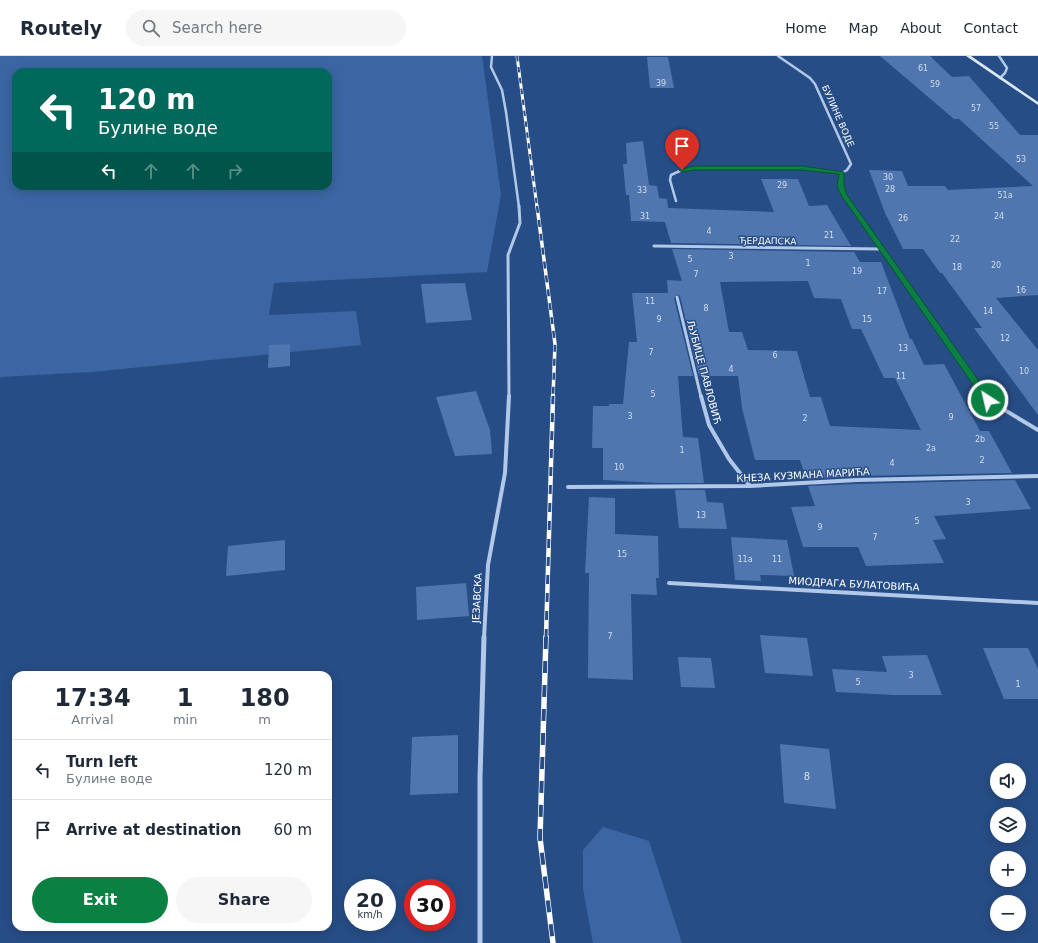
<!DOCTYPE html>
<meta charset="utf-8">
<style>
:root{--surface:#fff;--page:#f6f6f7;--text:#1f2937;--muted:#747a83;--line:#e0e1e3;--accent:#0b8043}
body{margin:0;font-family:"DejaVu Sans",sans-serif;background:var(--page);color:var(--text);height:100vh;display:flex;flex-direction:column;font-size:15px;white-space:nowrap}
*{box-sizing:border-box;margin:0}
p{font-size:13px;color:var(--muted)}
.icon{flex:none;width:22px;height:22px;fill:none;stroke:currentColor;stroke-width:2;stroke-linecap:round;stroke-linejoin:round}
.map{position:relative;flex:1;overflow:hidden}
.side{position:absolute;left:12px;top:615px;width:320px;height:260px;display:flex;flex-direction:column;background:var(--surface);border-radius:12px;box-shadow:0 2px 10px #0003}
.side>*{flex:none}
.hud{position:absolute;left:12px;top:12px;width:320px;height:122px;border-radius:12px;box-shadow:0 2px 10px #0003;background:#00695c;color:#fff;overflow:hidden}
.fabs{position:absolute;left:990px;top:707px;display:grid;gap:8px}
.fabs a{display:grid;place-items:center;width:36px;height:36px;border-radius:50%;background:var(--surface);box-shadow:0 2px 10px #0003;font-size:20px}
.speed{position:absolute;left:344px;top:823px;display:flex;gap:8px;font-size:20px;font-weight:700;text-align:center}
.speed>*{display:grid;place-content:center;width:52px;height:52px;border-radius:50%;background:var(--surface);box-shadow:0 2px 10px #0003;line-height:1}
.speed small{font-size:10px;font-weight:400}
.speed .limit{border:6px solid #d22;background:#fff;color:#111}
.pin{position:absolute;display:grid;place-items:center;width:34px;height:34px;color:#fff;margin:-41px -17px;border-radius:50% 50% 50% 0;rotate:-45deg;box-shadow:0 0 4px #0007}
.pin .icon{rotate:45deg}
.me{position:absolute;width:44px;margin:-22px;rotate:325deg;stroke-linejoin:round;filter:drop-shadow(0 0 3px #0008)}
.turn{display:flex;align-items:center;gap:14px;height:84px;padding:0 20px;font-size:18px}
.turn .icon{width:52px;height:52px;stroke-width:2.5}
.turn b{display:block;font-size:28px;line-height:34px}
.lanes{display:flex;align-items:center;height:38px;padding:0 20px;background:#0003;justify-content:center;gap:20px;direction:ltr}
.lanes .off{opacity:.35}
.eta{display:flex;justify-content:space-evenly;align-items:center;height:68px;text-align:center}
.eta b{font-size:24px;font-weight:600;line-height:28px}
.primary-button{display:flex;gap:8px;margin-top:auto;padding:8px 20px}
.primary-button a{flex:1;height:46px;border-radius:24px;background:var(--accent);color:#fff;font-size:16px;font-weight:600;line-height:46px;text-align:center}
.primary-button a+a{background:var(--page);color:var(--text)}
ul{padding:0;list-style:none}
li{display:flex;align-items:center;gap:12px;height:60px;padding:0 20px;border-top:1px solid var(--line)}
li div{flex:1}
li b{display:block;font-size:15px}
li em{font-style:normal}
header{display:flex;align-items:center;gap:24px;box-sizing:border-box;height:56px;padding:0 20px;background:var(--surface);border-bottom:1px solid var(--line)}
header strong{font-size:19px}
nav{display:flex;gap:22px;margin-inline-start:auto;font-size:14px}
.search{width:280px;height:36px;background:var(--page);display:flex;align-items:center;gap:10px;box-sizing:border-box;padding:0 14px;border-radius:22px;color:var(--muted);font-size:15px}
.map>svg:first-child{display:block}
</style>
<header>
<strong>Routely</strong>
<div class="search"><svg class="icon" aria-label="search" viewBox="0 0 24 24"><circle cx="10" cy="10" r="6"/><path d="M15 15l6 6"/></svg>Search here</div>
<nav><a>Home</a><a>Map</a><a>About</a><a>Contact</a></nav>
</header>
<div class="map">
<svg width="1038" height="887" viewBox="0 0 1038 887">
<rect width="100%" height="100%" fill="#274d86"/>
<!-- green -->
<g fill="#3b66a3" fill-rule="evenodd">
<path d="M0,0H482L501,139L487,216L274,227L269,259L356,255L361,289L92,316L0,321ZM16,16H328V130H16Z"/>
<polygon points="603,771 649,785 682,887 593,887 583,833 583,794"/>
</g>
<!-- building -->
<g fill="#4f76ae" fill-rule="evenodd">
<polygon points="880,0 930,0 952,21 969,20 1020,79 1038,79 1038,239 996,242 1038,294 1038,359 974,272 982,272 942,217 940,217 923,193 903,193 885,157 869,114 902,115 908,130 945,130 948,134 1033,130 959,63 954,63"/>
<polygon points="647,1 668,1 674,32 650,32"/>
<polygon points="643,85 649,129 657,130 659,142 667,143 668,152 774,156 761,123 798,123 809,150 827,149 851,190 671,187 665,166 631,165 629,139 626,139 623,108 627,108 626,87"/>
<path d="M672,193L854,196L860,206H881L910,283H912L924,309L944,308L980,375H989L1012,417L857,420L806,423L800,404H755L742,352L738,320H699L680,240L677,238L674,242L693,320H678L683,381L698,382L704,427H659L603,424V392H592L593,350H609V348H623L629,286H637L632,237H668L667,224L682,225ZM808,225L814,242L841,243L852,273H861L884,322H895L921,374L830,370L821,341H810L797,295L748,294L742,276H729L720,226Z"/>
<polygon points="465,227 472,264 426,267 421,228"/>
<polygon points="290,288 290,310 268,312 269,289"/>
<polygon points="476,335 490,374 492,398 455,400 436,341"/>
<polygon points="1015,424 1031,453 934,460 946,483 933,484 944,507 866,510 858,491 803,491 791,451 815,450 808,430 857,428"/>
<polygon points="675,434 705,434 707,446 723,447 727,473 679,472"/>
<polygon points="589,441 615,442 615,478 658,480 659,522 656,522 657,539 631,538 633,624 588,622 589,517 585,517"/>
<polygon points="731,481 787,484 794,520 760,519 761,525 735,524"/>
<polygon points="285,484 285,514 226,520 228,490"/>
<polygon points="466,527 469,560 417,564 416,531"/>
<polygon points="760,579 807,582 813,620 765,617"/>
<polygon points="983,592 1028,592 1038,613 1038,643 1004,643"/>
<polygon points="927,599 942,639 894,639 836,636 832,613 887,616 882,600"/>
<polygon points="678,601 711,602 715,632 681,631"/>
<polygon points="458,679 458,737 410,739 412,681"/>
<polygon points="780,688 829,693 836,753 784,747"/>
</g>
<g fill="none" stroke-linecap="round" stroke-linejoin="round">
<!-- minor-far3 -->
<g stroke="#b2c8e8" stroke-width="2.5">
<polyline points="492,0 491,11 502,34 506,56 519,151"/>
<path d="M778,0L810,22L815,28L851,108L847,114L842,117C841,132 844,139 852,151"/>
<polyline points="999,0 1007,12 1005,17 1000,22"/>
<polyline points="676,145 670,124 671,119 682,114 694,112 802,112 842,117"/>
</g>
<!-- minor-far2 -->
<g stroke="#b2c8e8" stroke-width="3">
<polyline points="852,150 986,341"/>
<polyline points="654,190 882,193"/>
<polyline points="677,241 701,341"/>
<polyline points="509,341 508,199 520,167 519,150"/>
</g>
<!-- minor-far1 -->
<g stroke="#b2c8e8" stroke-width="4">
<polyline points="701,340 709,369 729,403 750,430"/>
<polyline points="985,340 988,344 1038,374"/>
<polyline points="568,431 750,430 857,424 1038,420"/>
<polyline points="669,527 1038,547"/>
<polyline points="484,582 488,509 505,417 509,340"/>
</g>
<!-- minor -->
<polyline stroke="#b2c8e8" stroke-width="5" points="480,887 480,722 484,581"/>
<!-- secondary -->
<polygon fill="#dce7f7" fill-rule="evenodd" points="966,0 971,0 1038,46 1038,49"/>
<!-- rail-far3 casing -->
<g stroke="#fff" stroke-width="3">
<polyline id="rail-far3" points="517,0 537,151"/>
</g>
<!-- rail-far2 casing -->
<g stroke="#fff" stroke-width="3.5">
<polyline id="rail-far2" points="537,150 555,288 553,341"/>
</g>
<!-- rail-far1 casing -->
<g stroke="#fff" stroke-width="4.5">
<polyline id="rail-far1" points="546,582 553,340"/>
</g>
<!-- rail casing -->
<g stroke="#fff" stroke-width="5.5">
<polyline id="rail" points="546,581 540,782 553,887"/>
</g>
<!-- rail-far3 -->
<use href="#rail-far3" stroke="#274d86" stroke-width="2" stroke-dasharray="5.5" stroke-linecap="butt"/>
<!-- rail-far2 -->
<use href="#rail-far2" stroke="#274d86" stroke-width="2.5" stroke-dasharray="7" stroke-linecap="butt"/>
<!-- rail-far1 -->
<use href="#rail-far1" stroke="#274d86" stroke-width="3" stroke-dasharray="9" stroke-linecap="butt"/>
<!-- rail -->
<use href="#rail" stroke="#274d86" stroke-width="4" stroke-dasharray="12" stroke-linecap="butt"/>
</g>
<!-- route -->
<polygon fill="#0b8043" stroke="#07532c" points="694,110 802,110 844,116 844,130 847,139 991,342 992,344 991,346 985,346 841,139 837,130 839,118 802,114 694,114 682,116 679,114"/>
<g text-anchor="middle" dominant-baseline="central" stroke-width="3" stroke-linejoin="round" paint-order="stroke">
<!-- number labels -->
<g font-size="8" fill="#d3ddeb">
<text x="923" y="12">61</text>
<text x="661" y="27">39</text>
<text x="935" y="28">59</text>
<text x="976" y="52">57</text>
<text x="994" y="70">55</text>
<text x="1021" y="103">53</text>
<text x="888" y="121">30</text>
<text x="782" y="129">29</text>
<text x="890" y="133">28</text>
<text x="642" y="134">33</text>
<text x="1005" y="139">51a</text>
<text x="645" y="160">31</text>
<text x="999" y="160">24</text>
<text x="903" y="162">26</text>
<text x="709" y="175">4</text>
<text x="829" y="179">21</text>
<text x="955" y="183">22</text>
<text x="731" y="200">3</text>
<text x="690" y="203">5</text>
<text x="808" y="207">1</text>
<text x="996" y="209">20</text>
<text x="957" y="211">18</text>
<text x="857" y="215">19</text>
<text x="696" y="218">7</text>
<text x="1021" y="234">16</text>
<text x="882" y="235">17</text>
<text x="650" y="245">11</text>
<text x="706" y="252">8</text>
<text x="988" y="255">14</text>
<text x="659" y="263">9</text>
<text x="867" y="263">15</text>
<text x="1005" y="282">12</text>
<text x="903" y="292">13</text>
<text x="651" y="296">7</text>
<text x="775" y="299">6</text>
<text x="731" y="313">4</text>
<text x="1024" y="315">10</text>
<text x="901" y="320">11</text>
<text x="653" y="338">5</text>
<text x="630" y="360">3</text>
<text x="951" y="361">9</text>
<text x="805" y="362">2</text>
<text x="980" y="383">2b</text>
<text x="931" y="392">2a</text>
<text x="682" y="394">1</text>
<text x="982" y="404">2</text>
<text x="892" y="407">4</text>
<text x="619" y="411">10</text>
<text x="968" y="446">3</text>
<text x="701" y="459">13</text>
<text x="917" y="465">5</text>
<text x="820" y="471">9</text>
<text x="875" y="481">7</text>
<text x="622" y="498">15</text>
<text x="745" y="503">11a</text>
<text x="777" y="503">11</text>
<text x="610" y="580">7</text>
<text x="911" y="619">3</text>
<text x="858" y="626">5</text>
<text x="1018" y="628">1</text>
</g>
<!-- far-street labels -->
<g font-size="9" fill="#fff" stroke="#274d86">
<text transform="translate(838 60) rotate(66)">БУЛИНЕ ВОДЕ</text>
<text transform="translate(768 185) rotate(1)">ЂЕРДАПСКА</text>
</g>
<!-- street labels -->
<g font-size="10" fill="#fff" stroke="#274d86">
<text transform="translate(704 316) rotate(75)">ЉУБИЦЕ ПАВЛОВИЋ</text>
<text transform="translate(803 419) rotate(-3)">КНЕЗА КУЗМАНА МАРИЋА</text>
<text transform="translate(854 528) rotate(3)">МИОДРАГА БУЛАТОВИЋА</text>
<text transform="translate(477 542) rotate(-87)">ЈЕЗАВСКА</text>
</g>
<!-- near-number labels -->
<g font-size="10" fill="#d3ddeb">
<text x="807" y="720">8</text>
</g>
</g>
</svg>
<div class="fabs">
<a><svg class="icon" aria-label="sound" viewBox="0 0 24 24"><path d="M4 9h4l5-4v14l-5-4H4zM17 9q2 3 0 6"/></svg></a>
<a><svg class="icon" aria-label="layers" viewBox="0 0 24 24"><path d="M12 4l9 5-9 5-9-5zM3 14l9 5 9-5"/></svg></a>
<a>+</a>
<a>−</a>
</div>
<div class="speed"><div>20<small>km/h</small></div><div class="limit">30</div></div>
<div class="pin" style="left:682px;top:114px;background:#d93025"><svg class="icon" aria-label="arrive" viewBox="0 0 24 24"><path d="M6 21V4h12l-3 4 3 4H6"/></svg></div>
<svg class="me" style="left:988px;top:344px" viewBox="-20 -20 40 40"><circle r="17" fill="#0b8043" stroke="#fff" stroke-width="3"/><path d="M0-11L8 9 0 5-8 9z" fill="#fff"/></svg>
<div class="hud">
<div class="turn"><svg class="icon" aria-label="left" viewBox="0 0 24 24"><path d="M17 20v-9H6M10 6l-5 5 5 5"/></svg><div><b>120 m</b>Булине воде</div></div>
<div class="lanes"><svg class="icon" aria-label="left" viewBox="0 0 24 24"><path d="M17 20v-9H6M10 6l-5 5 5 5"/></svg><svg class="icon off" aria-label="ahead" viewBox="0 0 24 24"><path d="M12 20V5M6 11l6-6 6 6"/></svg><svg class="icon off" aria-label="ahead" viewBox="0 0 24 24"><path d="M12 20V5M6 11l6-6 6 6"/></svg><svg class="icon off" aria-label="right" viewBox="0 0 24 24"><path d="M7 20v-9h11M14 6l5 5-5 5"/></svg></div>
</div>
<section class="side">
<div class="eta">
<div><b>17:34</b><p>Arrival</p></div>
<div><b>1</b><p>min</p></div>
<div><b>180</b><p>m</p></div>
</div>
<ul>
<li><svg class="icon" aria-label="left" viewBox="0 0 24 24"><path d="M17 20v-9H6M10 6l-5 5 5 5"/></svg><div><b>Turn left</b><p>Булине воде</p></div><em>120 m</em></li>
<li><svg class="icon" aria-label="arrive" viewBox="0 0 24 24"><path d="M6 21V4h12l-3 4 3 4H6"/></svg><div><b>Arrive at destination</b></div><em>60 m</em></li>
</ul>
<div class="primary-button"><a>Exit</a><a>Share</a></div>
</section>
</div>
